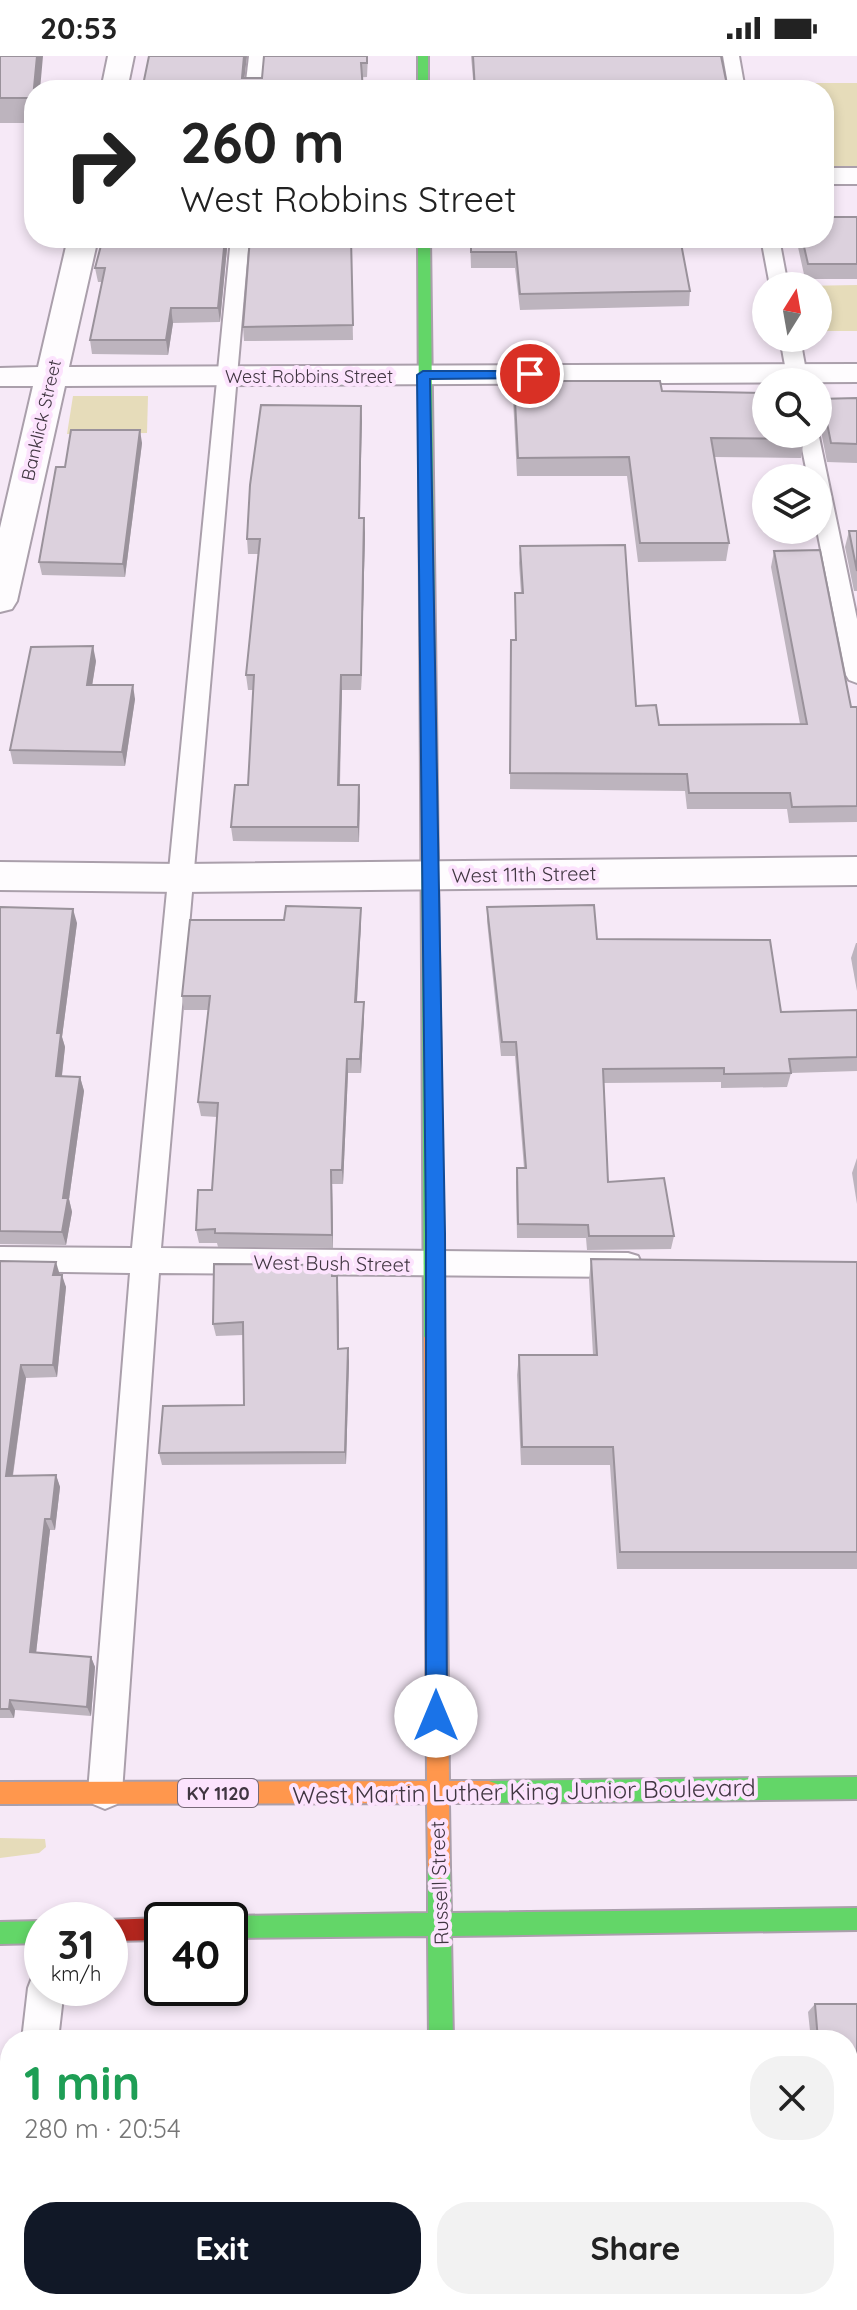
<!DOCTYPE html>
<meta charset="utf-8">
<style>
:root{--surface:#fff;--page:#f2f2f2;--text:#222;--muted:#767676;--accent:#111827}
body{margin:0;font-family:Quicksand,sans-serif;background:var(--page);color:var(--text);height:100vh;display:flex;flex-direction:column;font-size:30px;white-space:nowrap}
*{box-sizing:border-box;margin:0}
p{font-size:26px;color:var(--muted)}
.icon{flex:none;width:44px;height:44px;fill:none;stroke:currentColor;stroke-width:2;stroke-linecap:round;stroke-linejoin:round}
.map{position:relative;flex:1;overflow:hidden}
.details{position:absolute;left:0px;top:1974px;width:858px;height:280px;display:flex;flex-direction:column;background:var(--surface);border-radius:32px 32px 0 0;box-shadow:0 4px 12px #0003}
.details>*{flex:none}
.top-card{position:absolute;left:24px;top:24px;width:810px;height:168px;border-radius:32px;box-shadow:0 4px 12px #0003;background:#fff;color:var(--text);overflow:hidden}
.needle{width:52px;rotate:11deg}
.fabs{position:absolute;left:752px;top:216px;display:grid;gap:16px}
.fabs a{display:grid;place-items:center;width:80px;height:80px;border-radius:50%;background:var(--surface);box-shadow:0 4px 12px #0003;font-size:40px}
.speed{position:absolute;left:24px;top:1846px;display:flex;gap:16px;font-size:40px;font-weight:700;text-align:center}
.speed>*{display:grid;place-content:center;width:104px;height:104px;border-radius:50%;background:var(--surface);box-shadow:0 4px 12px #0003;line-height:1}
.speed small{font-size:20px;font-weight:400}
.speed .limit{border:4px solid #111;border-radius:12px;background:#fff;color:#111}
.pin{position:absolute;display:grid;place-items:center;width:68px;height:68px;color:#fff;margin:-34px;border:4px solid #fff;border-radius:50%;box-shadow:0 2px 8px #0007}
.me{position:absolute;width:88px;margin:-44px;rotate:0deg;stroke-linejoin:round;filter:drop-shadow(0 0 6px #0008)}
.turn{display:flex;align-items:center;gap:28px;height:168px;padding:0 24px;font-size:36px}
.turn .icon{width:104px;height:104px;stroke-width:2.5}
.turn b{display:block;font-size:56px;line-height:68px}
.round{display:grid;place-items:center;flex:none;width:84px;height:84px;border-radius:32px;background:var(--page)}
.summary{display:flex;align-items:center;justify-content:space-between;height:136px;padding:0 24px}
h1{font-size:48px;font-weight:800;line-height:60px;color:#1e9e55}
.cta{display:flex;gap:16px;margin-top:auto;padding:16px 24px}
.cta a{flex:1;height:92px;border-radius:32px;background:var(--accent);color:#fff;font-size:32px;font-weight:800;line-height:92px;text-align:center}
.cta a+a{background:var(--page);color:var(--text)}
.status{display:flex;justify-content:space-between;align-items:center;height:56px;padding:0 40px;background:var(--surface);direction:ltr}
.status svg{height:22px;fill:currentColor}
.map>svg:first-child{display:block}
</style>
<div class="status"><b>20:53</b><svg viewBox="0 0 49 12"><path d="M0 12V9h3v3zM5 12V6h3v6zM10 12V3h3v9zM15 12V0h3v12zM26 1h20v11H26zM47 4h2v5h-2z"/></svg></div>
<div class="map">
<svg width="857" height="2254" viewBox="0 0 857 2254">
<rect width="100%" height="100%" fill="#f6e9f7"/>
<!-- green -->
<g fill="#e6dcba">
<polygon points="736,27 857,27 857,120 824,120 824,34 737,34"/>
<polygon points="857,229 857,275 818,275 818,230 800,230"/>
<polygon points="73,340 148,340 147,377 67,378"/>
<polygon points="0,1782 45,1783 46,1791 39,1797 0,1802"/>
</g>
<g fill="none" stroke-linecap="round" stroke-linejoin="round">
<!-- lane casing -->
<g stroke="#aa9fab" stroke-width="4">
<g id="lane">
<polygon points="249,0 265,0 261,34 245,34"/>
<polygon points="723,0 739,0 745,34 729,34"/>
<polygon points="231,182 249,182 161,1192 628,1197 638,1200 642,1209 638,1218 628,1221 159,1217 122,1736 117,1748 105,1753 93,1748 88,1736 130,1217 0,1215 0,1191 132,1192"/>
<polygon points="761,182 779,182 788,230 770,230"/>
<polygon points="780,282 800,282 808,326 788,326"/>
<polygon points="818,376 857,563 857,627 849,624 846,619 817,474 818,422 808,422 799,378"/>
<polygon points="42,1916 42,1932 64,1932 58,1984 22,1984 28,1932 33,1919"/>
<polygon points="10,2196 10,2244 26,2244 25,2254 0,2254 0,2200"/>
</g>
</g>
<!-- street casing -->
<g stroke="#aa9fab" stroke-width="4">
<g id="street">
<polygon points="108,0 134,0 127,34 101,34"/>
<rect x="824" y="112" width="33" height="16"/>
<polygon points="68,182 98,182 69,311 857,308 857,326 65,330 17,545 12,553 0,556 0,472 33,330 0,330 0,312 38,311"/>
<polygon points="857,801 857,829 182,836 0,834 0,806 182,808"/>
</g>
</g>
<!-- fast casing -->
<g stroke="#aa9fab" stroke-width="4">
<g id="fast">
<rect x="418" y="0" width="10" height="34"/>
<polygon points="418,182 430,182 444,1282 441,1288 434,1290 427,1288 424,1282"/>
<polygon points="857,1721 857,1743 489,1747 481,1744 478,1736 481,1728 489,1725"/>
<polygon points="439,1801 447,1804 450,1812 451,1857 857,1852 857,1874 451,1880 453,1984 429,1984 428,1880 230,1882 230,1864 221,1864 230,1860 428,1857 428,1812 431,1804"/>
<polygon points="42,1865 42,1887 0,1888 0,1866"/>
<rect x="429" y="2244" width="26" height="10"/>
</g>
</g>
<!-- slow casing -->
<g stroke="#aa9fab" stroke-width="4">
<polygon id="slow" points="434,1274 441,1276 444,1282 449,1725 489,1725 497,1728 500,1736 497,1744 489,1747 449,1747 450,1812 447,1820 439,1823 431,1820 428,1812 427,1747 0,1748 0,1726 427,1725 424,1282 427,1276"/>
</g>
<!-- jam casing -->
<g stroke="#aa9fab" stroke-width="4">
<polygon id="jam" points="162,1862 168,1864 162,1864 162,1884 110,1885 110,1864 107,1864"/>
</g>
<!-- lane -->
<use href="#lane" fill="#fefcfe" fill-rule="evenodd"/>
<!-- street -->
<use href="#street" fill="#fefcfe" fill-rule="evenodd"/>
<!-- fast -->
<use href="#fast" fill="#63d668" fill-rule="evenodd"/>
<!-- slow -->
<use href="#slow" fill="#ff974d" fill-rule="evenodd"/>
<!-- jam -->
<use href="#jam" fill="#b3261e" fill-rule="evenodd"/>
</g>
<!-- wall -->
<g fill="#bdb4be">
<polygon points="0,0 34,34 34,67 0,67"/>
<polygon points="149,0 247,0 244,22 262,22 264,0 368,0 367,21 142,34"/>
<polygon points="471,0 722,0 722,5 728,34 474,34"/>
<polygon points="857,161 857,223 805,223 796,182 824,182"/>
<polygon points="103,182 228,182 220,266 173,267 168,299 92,298 90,284 102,226 98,226 95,212"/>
<polygon points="351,182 353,284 244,285 243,271"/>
<polygon points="470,182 680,182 690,235 689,250 520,254 515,212 471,212"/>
<polygon points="514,325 662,335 804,383 801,402 714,401 729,487 726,505 638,506 627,420 517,420 513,343"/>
<polygon points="857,342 857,407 827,406 821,375 818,373 818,343"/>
<polygon points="361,350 360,462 365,477 361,634 342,634 340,729 359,729 359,786 233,785 231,771 248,729 254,634 248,634 246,619 258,498 248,498 247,483"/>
<polygon points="142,387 125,521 42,519 39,506 65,411"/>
<polygon points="849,475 857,475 857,535 854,535 845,491"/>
<polygon points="520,490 636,650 659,669 800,668 771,511 774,495 851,651 857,651 857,766 789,767 787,753 687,753 685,735 510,733 511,600 511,584 515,584 515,537 521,537 519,507"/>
<polygon points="96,605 92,629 135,643 125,710 13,708 10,694"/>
<polygon points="0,851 77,867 62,981 65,991 62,1020 80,1021 84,1035 69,1143 72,1156 66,1189 0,1188"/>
<polygon points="487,851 597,883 781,956 857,954 857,1015 791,1017 787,1031 721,1032 721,1026 604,1027 608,1126 674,1180 671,1193 587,1194 586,1182 517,1182 516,1126 517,1112 524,1112 515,1000 501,1000 487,865"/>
<polygon points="361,852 361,867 357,946 364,946 364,961 361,1017 348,1017 343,1128 332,1128 333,1192 218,1191 217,1187 199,1187 196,1174 212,1134 217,1061 201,1060 198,1046 208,954 184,954 182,940 284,864"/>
<polygon points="856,887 857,887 857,935 851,902"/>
<polygon points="857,1102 857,1148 852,1117"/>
<polygon points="591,1203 857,1206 857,1513 617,1513 610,1409 521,1409 517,1319 519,1299 593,1299 589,1224"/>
<polygon points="0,1205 60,1219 66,1231 57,1321 26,1322 13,1420 56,1419 60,1431 55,1474 50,1474 36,1597 91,1601 95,1611 91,1660 15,1654 14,1662 0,1662"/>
<polygon points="332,1209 333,1220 338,1233 339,1293 349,1305 346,1408 162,1409 159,1397 244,1349 243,1279 216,1280 213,1268"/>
<polygon points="815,1948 857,1948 857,2123 848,2123 848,1984 811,1984 808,1956"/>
</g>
<!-- shaded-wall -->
<g fill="#9a929b">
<polygon points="37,0 43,0 40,34 34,34 34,50 33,42"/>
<polygon points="244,0 247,0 243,34 242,22"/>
<polygon points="225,182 228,182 220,266 218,252"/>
<polygon points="171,252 173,267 168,299 166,284"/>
<polygon points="361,350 362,365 359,477 359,462"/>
<polygon points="821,354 818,371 818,355"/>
<polygon points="140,374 142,387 125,521 123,508"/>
<polygon points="364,462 365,477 361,634 361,619"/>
<polygon points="93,590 96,605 90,643 87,629"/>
<polygon points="341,619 342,634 339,743 338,729"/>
<polygon points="133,629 135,643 125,710 122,696"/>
<polygon points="359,729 360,743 359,786 358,771"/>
<polygon points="361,852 361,867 356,961 355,946"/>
<polygon points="73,853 77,867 62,981 65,991 60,1035 56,1020 57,977"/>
<polygon points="364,946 364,961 361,1017 360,1003"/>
<polygon points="347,1003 348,1017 343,1128 342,1114"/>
<polygon points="80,1021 84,1035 69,1143 72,1156 66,1189 62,1176 63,1142"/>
<polygon points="331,1114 332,1128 333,1192 332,1179"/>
<polygon points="56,1206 60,1219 53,1219"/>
<polygon points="62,1219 66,1231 57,1321 53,1309"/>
<polygon points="337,1220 338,1233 339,1305 338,1293"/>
<polygon points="348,1292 349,1305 346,1408 345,1396"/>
<polygon points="21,1309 26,1322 11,1431 6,1420"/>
<polygon points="56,1419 60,1431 55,1474 51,1463"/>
<polygon points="45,1463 50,1474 35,1606 30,1596"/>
<polygon points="91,1601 95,1611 91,1660 87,1651"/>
<polygon points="10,1644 15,1654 14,1662 9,1653"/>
</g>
<!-- building -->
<g fill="#dcd1dd" stroke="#9a929b" stroke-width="2">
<polygon points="0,0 37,0 33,42 0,42"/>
<polygon points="149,0 244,0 242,22 262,22 264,0 367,0 367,7 361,7 363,34 142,34"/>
<polygon points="473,0 721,0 728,34 475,34"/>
<polygon points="824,161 857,161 857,208 808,208 802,182 824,182"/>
<polygon points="103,182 225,182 218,252 171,252 166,284 90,284 105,212 95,212"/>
<polygon points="250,182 351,182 353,269 243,271"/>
<polygon points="471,182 680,182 690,235 520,238 516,196 471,196"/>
<polygon points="514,325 660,325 662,335 766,337 766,378 803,378 804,383 711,382 729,487 640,487 629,401 518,402"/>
<polygon points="857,342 857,388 831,387 825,357 821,354 818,355 818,343"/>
<polygon points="261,349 361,350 359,462 364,462 361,619 341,619 338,729 359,729 358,771 231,771 235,729 248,729 254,619 246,619 260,483 247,483 250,429"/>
<polygon points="71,374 140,374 123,508 39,506 56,411 65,411"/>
<polygon points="849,475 857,475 857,515"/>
<polygon points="625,489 636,650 656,649 659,669 807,668 774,495 820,494 851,651 857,651 857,750 792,751 790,737 689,737 687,718 510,717 511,584 516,584 515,537 523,537 520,490"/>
<polygon points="93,590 87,629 133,629 122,696 10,694 31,591"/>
<polygon points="594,849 597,883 770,884 781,956 857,954 857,1001 789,1003 791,1017 724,1018 724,1012 603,1013 608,1126 664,1122 674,1180 589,1180 588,1169 518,1168 517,1112 526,1112 516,986 502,986 487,851"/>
<polygon points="286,850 361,852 355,946 364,946 360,1003 347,1003 342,1114 331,1114 332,1179 215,1177 215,1173 196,1174 198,1134 212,1134 218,1047 198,1046 210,940 182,940 190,864 284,864"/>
<polygon points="0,851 73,853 57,977 61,977 56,1020 80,1021 63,1142 68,1142 62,1176 0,1175"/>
<polygon points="591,1203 857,1206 857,1496 620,1496 613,1391 522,1391 519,1299 597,1299"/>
<polygon points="0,1205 56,1206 53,1219 62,1219 53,1309 21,1309 6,1420 56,1419 51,1463 45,1463 30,1596 91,1601 87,1651 10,1644 9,1653 0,1653"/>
<polygon points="214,1208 332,1209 332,1220 337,1220 338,1293 348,1292 345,1396 159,1397 163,1350 244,1349 243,1266 213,1268"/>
<polygon points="815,1948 857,1948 857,2118 848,2118 848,1984 818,1984"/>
<polygon points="135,2244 333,2244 333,2254 134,2254"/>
</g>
<!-- route -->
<polygon fill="#1a73e8" stroke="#114b97" stroke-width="2" points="423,315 530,315 537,318 530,322 430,323 445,1177 447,1660 444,1667 436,1671 429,1667 426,1660 426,1177 417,319"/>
<g text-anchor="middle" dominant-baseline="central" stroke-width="8" stroke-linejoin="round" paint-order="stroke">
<!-- far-street labels -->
<g font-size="18" fill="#403641" stroke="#fce3fd">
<text x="309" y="320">West Robbins Street</text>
<text transform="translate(41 364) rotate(-77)">Banklick Street</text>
</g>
<!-- shield labels -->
<rect fill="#fce3fd" stroke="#786a79" stroke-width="2" x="178" y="1723" width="80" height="28" rx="6"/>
<g font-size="18" font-weight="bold" fill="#403641">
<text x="218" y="1737">KY 1120</text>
</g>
<!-- street labels -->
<g font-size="20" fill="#403641" stroke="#fce3fd">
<text transform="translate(524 818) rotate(-1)">West 11th Street</text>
<text transform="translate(332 1207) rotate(1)">West Bush Street</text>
<text transform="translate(439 1827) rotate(-92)">Russell Street</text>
</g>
<!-- near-street labels -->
<g font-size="24" fill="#403641" stroke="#fce3fd">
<text transform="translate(524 1735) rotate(-1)">West Martin Luther King Junior Boulevard</text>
</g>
</g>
</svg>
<div class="fabs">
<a><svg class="needle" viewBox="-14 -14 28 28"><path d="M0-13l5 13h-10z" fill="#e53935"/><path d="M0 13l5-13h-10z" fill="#767676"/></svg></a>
<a><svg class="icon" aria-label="search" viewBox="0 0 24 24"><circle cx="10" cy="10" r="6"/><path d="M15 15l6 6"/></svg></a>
<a><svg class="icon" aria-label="layers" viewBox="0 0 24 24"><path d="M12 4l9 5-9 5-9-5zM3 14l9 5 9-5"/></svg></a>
</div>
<div class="speed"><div>31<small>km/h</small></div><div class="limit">40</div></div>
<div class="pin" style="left:530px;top:318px;background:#d93025"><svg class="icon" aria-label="arrive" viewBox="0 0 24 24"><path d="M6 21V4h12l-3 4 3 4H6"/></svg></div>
<svg class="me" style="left:436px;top:1660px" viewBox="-20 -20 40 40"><circle r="19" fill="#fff"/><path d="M0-13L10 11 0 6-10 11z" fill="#1a73e8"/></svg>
<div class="top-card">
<div class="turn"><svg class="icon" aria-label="right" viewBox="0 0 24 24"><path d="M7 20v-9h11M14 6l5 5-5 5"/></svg><div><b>260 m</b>West Robbins Street</div></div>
</div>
<section class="details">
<div class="summary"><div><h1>1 min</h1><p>280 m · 20:54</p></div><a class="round"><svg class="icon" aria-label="close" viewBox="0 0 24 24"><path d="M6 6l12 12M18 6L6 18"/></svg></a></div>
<div class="cta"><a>Exit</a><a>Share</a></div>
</section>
</div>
